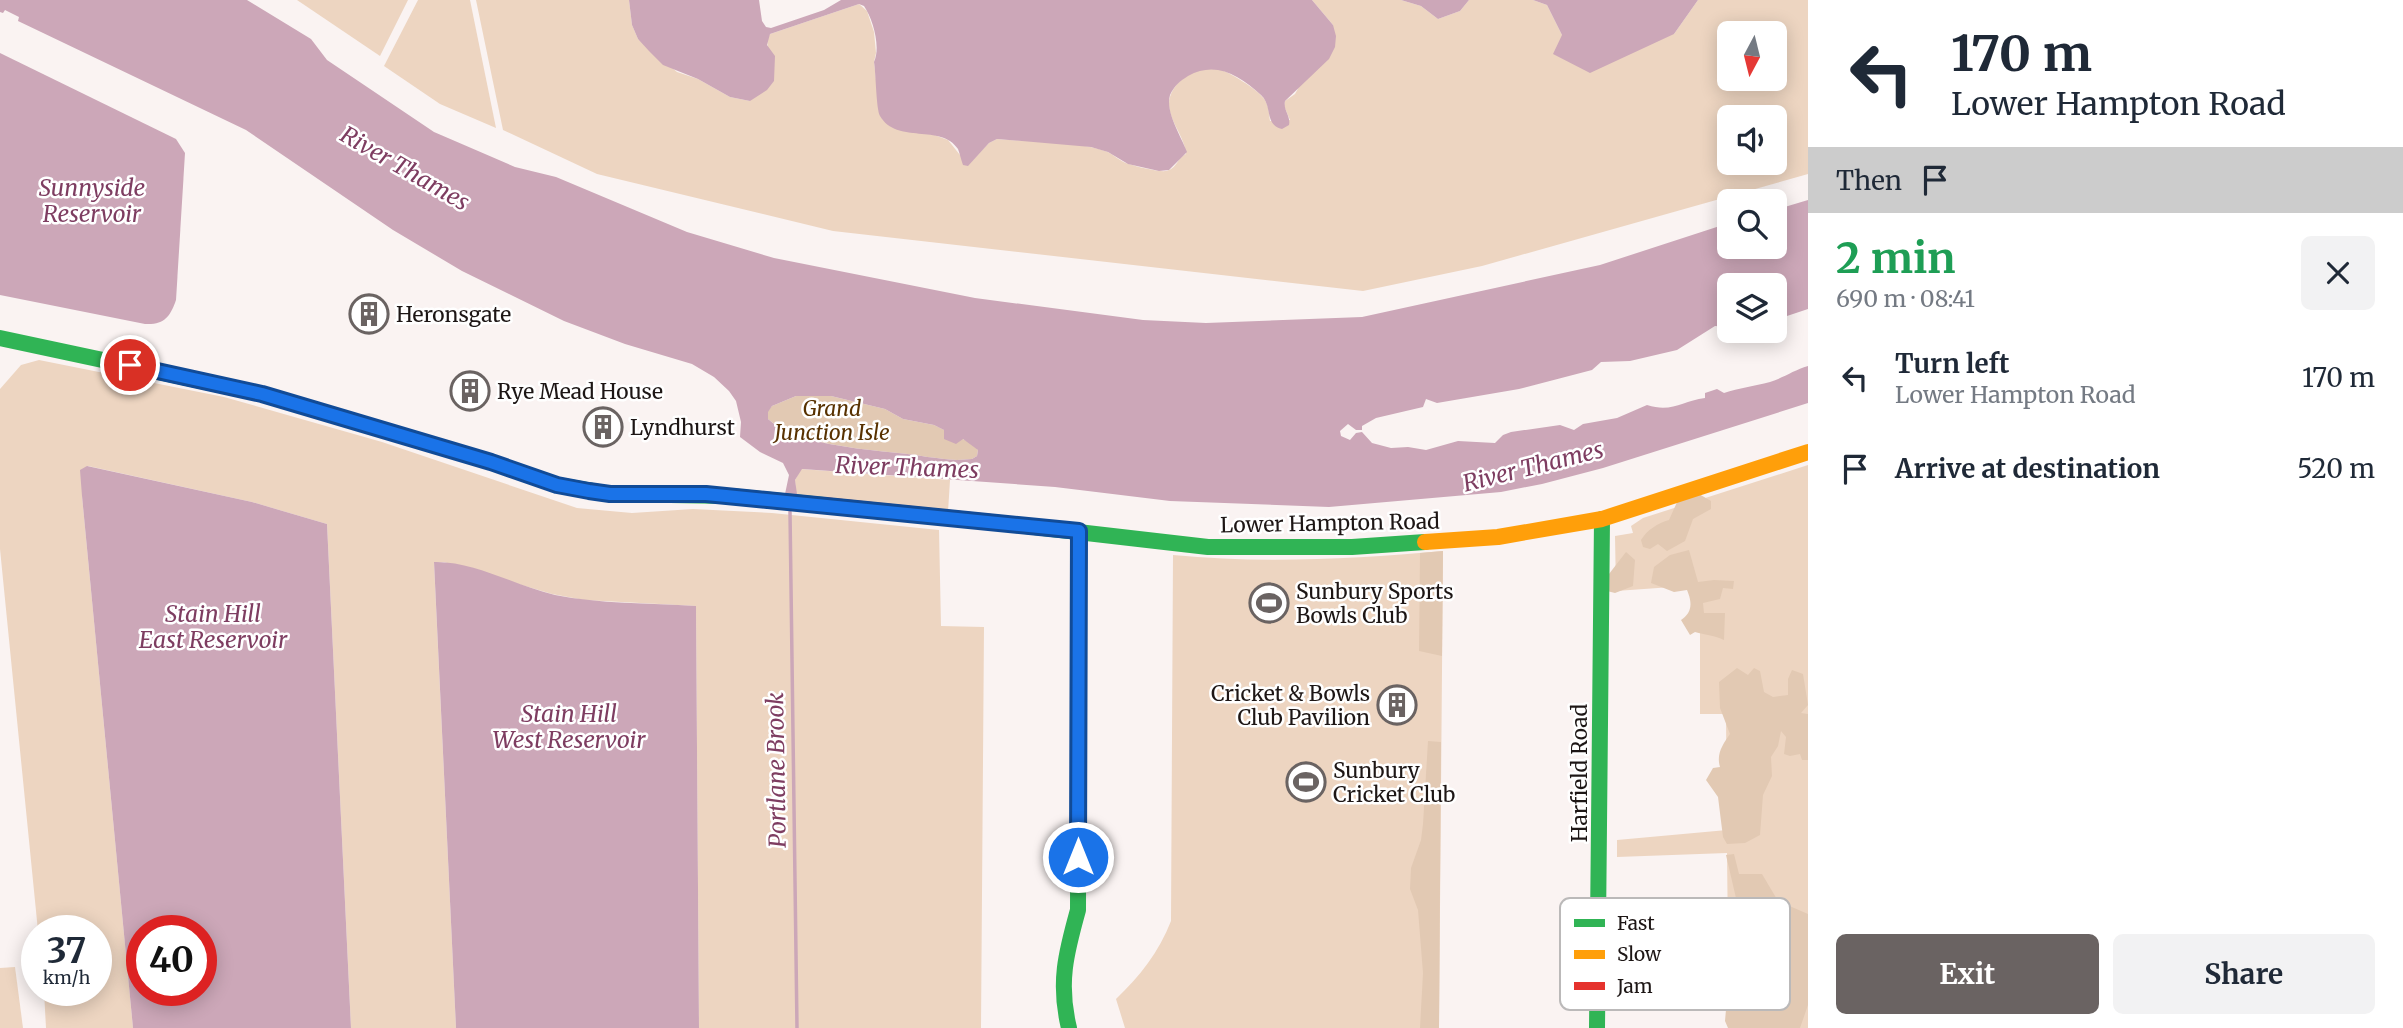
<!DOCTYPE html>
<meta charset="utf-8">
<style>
:root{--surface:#fff;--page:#f2f2f3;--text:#1f2937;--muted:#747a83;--accent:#6a6362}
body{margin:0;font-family:Merriweather,serif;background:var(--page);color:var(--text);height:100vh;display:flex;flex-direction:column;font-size:26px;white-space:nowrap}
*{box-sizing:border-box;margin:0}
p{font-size:23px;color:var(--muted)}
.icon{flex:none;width:38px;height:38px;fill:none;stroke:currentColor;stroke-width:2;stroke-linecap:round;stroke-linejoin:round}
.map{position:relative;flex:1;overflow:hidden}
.drawer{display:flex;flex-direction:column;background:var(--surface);width:595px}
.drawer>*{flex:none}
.guide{background:#fff;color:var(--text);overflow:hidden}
.needle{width:46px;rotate:187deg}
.buttons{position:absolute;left:1717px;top:21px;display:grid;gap:14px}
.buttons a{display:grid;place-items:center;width:70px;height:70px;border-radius:10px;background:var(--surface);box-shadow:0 4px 18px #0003;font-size:35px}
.speed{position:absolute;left:21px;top:915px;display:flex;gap:14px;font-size:35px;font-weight:700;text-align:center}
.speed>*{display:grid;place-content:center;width:91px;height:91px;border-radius:50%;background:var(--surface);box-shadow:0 4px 18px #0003;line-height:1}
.speed small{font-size:18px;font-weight:400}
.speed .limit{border:10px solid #d22;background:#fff;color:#111}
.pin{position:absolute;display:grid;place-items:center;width:60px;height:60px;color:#fff;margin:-30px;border:4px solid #fff;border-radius:50%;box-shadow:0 2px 7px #0007}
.me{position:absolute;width:77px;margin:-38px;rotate:0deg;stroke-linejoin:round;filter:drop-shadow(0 0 5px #0008)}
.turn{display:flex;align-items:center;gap:24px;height:147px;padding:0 28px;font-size:32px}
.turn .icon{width:91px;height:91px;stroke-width:2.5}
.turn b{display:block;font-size:49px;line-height:60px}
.then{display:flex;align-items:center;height:66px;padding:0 28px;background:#0003;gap:14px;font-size:26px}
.round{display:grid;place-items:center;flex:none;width:74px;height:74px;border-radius:10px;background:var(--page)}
.overview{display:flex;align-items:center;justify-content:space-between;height:119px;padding:0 28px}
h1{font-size:42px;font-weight:700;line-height:52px;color:#1e9e55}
.primary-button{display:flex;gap:14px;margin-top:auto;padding:14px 28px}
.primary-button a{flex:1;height:80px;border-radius:10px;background:var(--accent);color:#fff;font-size:28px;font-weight:700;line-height:80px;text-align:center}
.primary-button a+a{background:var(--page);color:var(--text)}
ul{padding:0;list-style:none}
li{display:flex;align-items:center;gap:21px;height:91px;padding:0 28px}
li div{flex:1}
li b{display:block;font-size:26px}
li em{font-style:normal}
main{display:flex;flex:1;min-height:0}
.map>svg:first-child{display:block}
</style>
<main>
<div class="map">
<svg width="1808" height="1028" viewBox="0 0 1808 1028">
<rect width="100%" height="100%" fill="#faf3f2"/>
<!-- green -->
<g fill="#edd5c1" fill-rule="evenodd">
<polygon points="297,0 408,0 380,56"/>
<polygon points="418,0 470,0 496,128 440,104 384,66"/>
<path d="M476,0H629L632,25L638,39L677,72L698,79L730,97L750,101L768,49L767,39L770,34L859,4L867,11L874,32L876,53L874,62L880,115L948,140L968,165L989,143L997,139C1028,142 1076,141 1105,151C1114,154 1120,162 1129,164C1137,167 1159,172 1166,171C1177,169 1177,158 1186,154C1185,137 1169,121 1169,104C1169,83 1197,64 1216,68C1228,71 1259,90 1265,100C1269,107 1269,114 1270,121L1290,120L1284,106L1285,101L1295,94L1300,85L1333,25L1312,0H1401L1421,6L1438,19L1460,11L1469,0H1533L1547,5L1562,35L1674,34L1698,0H1808V174L1482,266L1363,291L833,231L597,174L503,130ZM1729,33H1774V79H1729ZM1729,117H1774V163H1729Z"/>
<polygon points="39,360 224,397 382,442 577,508 632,513 693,509 772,513 939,530 941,626 984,627 981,1028 699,1028 696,606 584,600 552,594 444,562 434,563 456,1028 351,1028 327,524 252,502 88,466 82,496 133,1028 46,1028 44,991 96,990 96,931 38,931 0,549 0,389 21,365"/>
<polygon points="1808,465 1808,1028 1729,1028 1727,853 1617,857 1617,840 1727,830 1726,714 1700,714 1700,585 1616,591 1615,536 1633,533 1631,526 1643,518"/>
<polygon points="801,469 950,480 948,512 796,495 795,480"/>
<path d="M1443,551L1439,1028H1125L1116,999C1140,976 1159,952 1171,921L1173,555C1263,564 1354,559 1443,551Z"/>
<polygon points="15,967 23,1028 0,1028 0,968"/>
</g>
<!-- forest -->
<g fill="#e2c9b3">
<path d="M796,396H831L885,409L903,419L934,425L975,445L978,450L977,456L972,459L957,460C937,459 918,455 898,453C861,449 796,444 768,419L767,412L772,406Z"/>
<path d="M1699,494L1711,501V509L1693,519L1685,541L1667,551L1658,544L1650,549L1643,547L1641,540C1647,530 1658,523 1669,520L1678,500Z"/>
<path d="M1689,550L1698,582L1714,580L1734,581L1733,589L1723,588L1720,599L1703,603L1704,613H1725L1724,640C1713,635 1705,635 1695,632L1690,635L1681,620C1693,612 1692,602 1687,590L1674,592L1651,583L1654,567L1670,555Z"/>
<polygon points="1443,551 1442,656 1419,651 1420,553"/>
<polygon points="1626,552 1635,560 1633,586 1615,593 1607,591 1609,574"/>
<path d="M1737,668L1748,675L1754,668L1760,671L1764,692L1773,697L1788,695V679L1792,670L1803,674L1808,705L1801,713L1808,714V760H1802L1800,754L1790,756L1784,754L1786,737L1781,731L1778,746L1771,757L1772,776L1763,795L1760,835L1745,843L1727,844L1723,837L1718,797L1706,780L1713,768L1720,767C1716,754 1723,744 1730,734L1720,708L1719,682Z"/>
<polygon points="1428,741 1441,742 1439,1028 1420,1028 1423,973 1418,910 1410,889 1411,868 1421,840 1423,824"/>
<path d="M1734,854L1739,874H1762L1778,901L1808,914V1005L1800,1028H1728L1725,1021L1731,953L1725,946L1709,943C1712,919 1716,912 1736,898L1726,855Z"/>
</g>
<!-- water -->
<g fill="#cca7b8" fill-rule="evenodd">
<path d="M0,0H247L311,39L327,60L434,132L515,167L556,177L687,232L774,258L975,298L1143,320L1206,323L1362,317L1600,265L1729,223V247H1774L1775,210L1808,200V309L1775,320L1774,285H1729V327L1715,326L1677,350L1630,361L1601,362L1592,370L1519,389L1437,403L1426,399L1423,407L1376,418L1362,426V430H1356L1348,424L1340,431L1341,436L1350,440L1356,433L1362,432L1372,443L1391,448L1408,447L1426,450L1458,441L1495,443L1503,435L1511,432L1560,425L1574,430L1583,424L1617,418L1647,405C1672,413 1682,401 1705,398V393L1717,389L1724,393C1739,388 1754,386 1770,382C1783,378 1794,370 1808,366V403L1603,468L1542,484L1501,492L1329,507L1170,501L1055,487L802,469L795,480L797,494H785L789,475L783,463L760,452L740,437L741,422L736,401L729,391L714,377L692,364L625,344L564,321L462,271L393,230L246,130L18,21L19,17L5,10L3,13L0,12ZM796,396H831L885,409L903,419L934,425L944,430V439L956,444L963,439L978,450L977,456L972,459L957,460C937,459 918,455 898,453C861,449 795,444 768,419V412L772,406Z"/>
<path d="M629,0H759L762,21L766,27L771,28L824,10L841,0H1312L1333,25L1336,36L1335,47L1329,59L1285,101C1283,110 1291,116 1289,125L1282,129C1264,125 1273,106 1261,95C1240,76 1216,60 1188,76C1180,81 1174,86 1170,95C1165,112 1181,136 1187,152L1169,170L1159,171L1128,164L1108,152L1091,147L997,139L989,143L968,166L963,165C961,160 960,154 958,149C941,123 897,145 880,116C876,108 876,74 874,62C881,47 873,19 864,6L859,4L770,34L767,45L775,56L774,81L767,90L750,101L730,97L698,79L663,65L649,51L638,39L632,25Z"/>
<polygon points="1401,0 1469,0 1460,11 1438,19 1421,6"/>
<polygon points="1533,0 1698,0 1674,34 1590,73 1553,54 1562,35 1547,5"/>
<path d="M0,53L176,139L185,153L176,300C170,317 164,325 145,324L0,295Z"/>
<path d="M87,466L252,502L327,524L351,1028H133L82,496L80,470ZM201,931V990H142V931Z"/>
<path d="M434,562C475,561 515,586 555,595C600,604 649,603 696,606L699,1028H456Z"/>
</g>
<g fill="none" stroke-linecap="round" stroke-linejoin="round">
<!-- stream -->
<polyline stroke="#cca7b8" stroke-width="3.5" points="790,512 797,1028"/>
<!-- fast -->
<g stroke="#30b455" stroke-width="16">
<polyline points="0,338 262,394 491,462 557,485 610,494 730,496 823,505"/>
<polyline points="991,522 1208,547 1352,547 1425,542"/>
<path d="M1069,1028C1058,983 1066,953 1078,910L1079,531"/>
<polyline points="1597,1028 1602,519"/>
</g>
<!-- slow -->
<polyline stroke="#ff9f0a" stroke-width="16" points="1425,542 1498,537 1602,519 1808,452"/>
<!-- jam -->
<polyline stroke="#e5322d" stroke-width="16" points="823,505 991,522"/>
</g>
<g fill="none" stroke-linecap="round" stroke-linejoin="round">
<!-- route casing -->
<g stroke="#114b97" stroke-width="18">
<polyline id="route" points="130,365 262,394 491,462 557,485 589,491 610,494 706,494 1079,531 1078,857"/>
</g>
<!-- route -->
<use href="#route" stroke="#1a73e8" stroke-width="12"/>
</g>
<!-- icons -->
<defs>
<g id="building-ring" transform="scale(2.0125)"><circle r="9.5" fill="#fff" stroke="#6a6362" stroke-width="1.5"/><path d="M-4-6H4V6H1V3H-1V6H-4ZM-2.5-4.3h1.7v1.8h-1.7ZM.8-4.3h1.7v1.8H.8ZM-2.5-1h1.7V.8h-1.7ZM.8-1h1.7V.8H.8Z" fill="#6a6362"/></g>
<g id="stadium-ring" transform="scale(2.0125)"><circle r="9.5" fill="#fff" stroke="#6a6362" stroke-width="1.5"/><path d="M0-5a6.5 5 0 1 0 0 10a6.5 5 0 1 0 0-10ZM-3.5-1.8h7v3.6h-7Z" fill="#6a6362"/></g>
</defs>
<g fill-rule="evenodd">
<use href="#building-ring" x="369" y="314"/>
<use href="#building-ring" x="470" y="391"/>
<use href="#building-ring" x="603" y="427"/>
<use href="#stadium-ring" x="1269" y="603"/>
<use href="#building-ring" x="1397" y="705"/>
<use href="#stadium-ring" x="1306" y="782"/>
</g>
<g text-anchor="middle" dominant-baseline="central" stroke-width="5" stroke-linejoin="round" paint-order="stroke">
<!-- poi labels -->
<g font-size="21" fill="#1d1615" stroke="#fff" text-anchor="start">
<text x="396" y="314">Heronsgate</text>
<text x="497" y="391">Rye Mead House</text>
<text x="630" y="427">Lyndhurst</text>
<text x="1296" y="591">Sunbury Sports<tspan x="1296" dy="24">Bowls Club</tspan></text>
<text x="1370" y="693" text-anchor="end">Cricket &amp; Bowls<tspan x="1370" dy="24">Club Pavilion</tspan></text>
<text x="1333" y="770">Sunbury<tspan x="1333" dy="24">Cricket Club</tspan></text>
</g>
<!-- park labels -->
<g font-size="21" font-style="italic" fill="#583100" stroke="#fff">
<text x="832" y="408">Grand<tspan x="832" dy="24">Junction Isle</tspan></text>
</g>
<!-- street labels -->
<g font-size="21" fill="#1d1615" stroke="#fff">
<text transform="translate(1330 523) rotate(-1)">Lower Hampton Road</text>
<text transform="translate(1579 773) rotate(-90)">Harfield Road</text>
</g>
<!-- water labels -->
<g font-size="23" font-style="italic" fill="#7e3d61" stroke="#fff">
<text transform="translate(405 168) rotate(30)">River Thames</text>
<text x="92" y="187">Sunnyside<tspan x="92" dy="26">Reservoir</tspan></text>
<text transform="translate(1533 466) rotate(-14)">River Thames</text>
<text transform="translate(907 467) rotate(2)">River Thames</text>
<text x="213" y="613">Stain Hill<tspan x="213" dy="26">East Reservoir</tspan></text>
<text x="569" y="713">Stain Hill<tspan x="569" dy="26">West Reservoir</tspan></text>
<text transform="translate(776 770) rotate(-91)">Portlane Brook</text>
</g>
</g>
<!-- legend -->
<rect x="1560" y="898" width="230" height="112" rx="10" fill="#fff" stroke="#bbb9b9" stroke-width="2"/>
<rect x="1574" y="919" width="31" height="8" fill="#30b455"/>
<rect x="1574" y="950" width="31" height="9" fill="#ff9f0a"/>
<rect x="1574" y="982" width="31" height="8" fill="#e5322d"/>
<g font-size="19" fill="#1d1615">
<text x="1617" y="930">Fast</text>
<text x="1617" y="961">Slow</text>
<text x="1617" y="993">Jam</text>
</g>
</svg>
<div class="buttons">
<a><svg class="needle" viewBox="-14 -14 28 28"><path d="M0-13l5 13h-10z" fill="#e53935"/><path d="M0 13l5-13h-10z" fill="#747a83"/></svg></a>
<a><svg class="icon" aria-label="sound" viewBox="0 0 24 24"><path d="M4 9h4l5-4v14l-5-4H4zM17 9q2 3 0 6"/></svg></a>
<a><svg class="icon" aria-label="search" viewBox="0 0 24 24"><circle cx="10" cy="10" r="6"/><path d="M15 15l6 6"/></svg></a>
<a><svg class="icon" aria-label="layers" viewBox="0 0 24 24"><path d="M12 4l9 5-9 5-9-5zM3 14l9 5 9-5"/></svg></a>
</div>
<div class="speed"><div>37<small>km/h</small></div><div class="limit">40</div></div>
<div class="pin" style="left:130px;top:365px;background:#d93025"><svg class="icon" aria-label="arrive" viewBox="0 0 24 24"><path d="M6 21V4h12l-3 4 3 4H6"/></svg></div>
<svg class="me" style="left:1078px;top:857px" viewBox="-20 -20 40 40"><circle r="17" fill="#1a73e8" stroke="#fff" stroke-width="3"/><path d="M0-11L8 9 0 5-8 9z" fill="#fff"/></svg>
</div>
<section class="drawer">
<div class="guide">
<div class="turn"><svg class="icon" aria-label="left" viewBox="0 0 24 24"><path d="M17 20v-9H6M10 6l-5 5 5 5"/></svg><div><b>170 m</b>Lower Hampton Road</div></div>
<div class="then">Then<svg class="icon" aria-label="arrive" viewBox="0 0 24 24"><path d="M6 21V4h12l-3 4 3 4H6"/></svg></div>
</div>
<div class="overview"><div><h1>2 min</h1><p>690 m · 08:41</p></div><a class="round"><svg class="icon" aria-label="close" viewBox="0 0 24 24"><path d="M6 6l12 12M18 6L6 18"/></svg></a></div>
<ul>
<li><svg class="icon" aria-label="left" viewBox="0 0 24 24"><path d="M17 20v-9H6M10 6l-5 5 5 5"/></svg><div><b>Turn left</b><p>Lower Hampton Road</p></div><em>170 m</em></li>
<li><svg class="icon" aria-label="arrive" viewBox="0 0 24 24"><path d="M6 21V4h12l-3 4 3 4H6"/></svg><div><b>Arrive at destination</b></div><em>520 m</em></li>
</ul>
<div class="primary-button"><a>Exit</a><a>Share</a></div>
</section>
</main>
